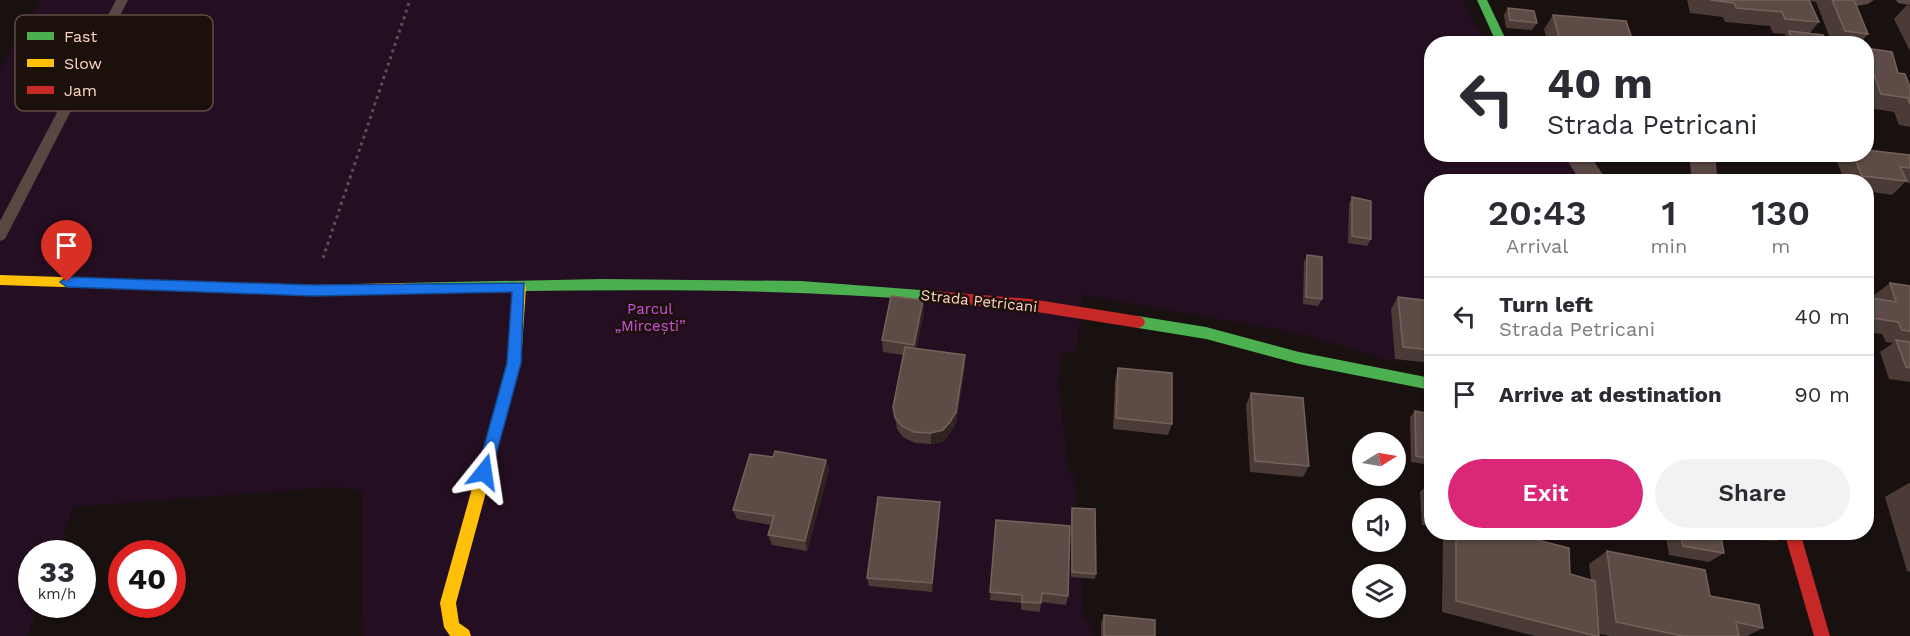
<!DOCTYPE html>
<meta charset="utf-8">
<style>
:root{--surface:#fff;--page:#f2f2f3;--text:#2b2b33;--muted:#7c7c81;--line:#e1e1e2;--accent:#db2777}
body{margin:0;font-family:"Work Sans",sans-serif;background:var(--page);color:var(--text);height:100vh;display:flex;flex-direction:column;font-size:22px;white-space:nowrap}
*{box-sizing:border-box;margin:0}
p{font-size:20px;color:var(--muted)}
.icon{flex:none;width:33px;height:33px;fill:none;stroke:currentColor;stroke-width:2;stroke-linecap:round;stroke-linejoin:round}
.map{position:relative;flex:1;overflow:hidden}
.panel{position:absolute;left:1424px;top:174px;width:450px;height:366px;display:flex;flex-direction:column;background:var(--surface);border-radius:24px;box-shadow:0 2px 4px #0004}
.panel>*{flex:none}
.hud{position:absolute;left:1424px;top:36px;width:450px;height:126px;border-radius:24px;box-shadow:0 2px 4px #0004;background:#fff;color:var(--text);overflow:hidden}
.needle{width:39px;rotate:79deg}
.tools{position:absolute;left:1352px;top:432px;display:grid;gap:12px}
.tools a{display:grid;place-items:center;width:54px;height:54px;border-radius:50%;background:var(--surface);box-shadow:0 2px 4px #0004;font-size:30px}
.speed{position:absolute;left:18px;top:540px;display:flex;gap:12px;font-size:30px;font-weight:700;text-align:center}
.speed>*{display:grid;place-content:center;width:78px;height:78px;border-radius:50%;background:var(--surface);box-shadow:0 2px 4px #0004;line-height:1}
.speed small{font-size:15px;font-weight:400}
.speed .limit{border:9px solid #d22;background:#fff;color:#111}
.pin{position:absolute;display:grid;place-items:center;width:51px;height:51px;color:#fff;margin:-62px -26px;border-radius:50% 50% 50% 0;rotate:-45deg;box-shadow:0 0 6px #0007}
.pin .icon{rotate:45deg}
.me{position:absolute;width:66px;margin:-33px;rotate:15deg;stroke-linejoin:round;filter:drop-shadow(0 0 4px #0008)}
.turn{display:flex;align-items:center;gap:21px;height:126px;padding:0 24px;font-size:27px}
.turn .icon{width:78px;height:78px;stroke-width:2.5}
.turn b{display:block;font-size:42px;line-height:51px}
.eta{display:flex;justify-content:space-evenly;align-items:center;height:102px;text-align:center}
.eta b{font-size:36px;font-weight:600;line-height:42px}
.action{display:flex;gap:12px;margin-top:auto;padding:12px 24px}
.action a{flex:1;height:69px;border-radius:36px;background:var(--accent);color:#fff;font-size:24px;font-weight:600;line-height:69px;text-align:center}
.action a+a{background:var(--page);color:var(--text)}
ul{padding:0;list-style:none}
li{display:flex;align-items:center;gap:18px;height:78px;padding:0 24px;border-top:2px solid var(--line)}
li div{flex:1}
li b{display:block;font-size:22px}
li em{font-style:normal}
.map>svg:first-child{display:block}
</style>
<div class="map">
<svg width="1910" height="636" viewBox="0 0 1910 636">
<rect width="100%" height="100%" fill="#18110f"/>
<!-- green -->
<polygon fill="#240e21" points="41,0 1463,0 1473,21 1489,43 1431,44 1431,154 1567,155 1585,181 1431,182 1431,364 1405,360 1393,362 1303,334 1083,295 1076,352 1059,354 1061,375 1058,376 1069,473 1075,474 1084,621 1091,622 1092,636 363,636 362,491 335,487 74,507 57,553 32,554 32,604 39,605 28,636 0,636 0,69"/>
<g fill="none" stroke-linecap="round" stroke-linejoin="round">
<!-- path -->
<polyline stroke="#664b56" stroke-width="3" stroke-dasharray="3 4" stroke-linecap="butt" points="323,258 410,0"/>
<!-- lane -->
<g fill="#594743" fill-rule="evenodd">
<polygon points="116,0 128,0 5,239 0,241 0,221"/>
<polygon points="1851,0 1874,0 1868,4 1843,8 1843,2"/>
<polygon points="1896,0 1910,0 1910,5 1898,3"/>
</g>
<!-- street -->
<g fill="#594743" fill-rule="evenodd">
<polygon points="1563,154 1589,154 1608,182 1581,182"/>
<polygon points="1689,154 1715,154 1718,182 1692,182"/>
</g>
<!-- fast -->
<g fill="#4caf50" fill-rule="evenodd">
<polygon points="1477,0 1487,0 1508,44 1497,44"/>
<path d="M602,279L801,281L934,291L939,292L941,296L939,300L934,301C757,286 580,290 402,293L397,292L395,288L397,284L402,283Z"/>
<polygon points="1138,316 1206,327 1299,352 1431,378 1431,390 1299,364 1206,339 1138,328 1133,326 1131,322 1133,318"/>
</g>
<!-- slow -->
<g fill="#ffc107" fill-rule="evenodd">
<polygon points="0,275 313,285 402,283 407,284 409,288 407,292 402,293 313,295 0,285"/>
<polygon points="519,282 524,283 526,287 521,363 456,603 459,623 469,630 471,636 450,636 444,627 440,603 507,363 512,287 514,283"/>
</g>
<!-- jam -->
<g fill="#c62828" fill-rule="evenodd">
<polygon points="934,291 1031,299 1138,316 1143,318 1145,322 1143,326 1138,328 1031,311 934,301 929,300 927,296 929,292"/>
<polygon points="1784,532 1800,532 1830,636 1814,636"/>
</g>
</g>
<!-- wall -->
<g fill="#4a3b36" fill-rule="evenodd">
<path d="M1687,0H1854L1868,34L1859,44H1778L1786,34L1773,33L1770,26L1725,22L1723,17L1690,13ZM1810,1L1816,2L1832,43L1825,42L1809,34L1819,22Z"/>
<polygon points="1907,5 1910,6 1910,51 1894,19"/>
<polygon points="1508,8 1537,23 1532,30 1506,28 1504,15"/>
<polygon points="1553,15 1634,44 1548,44 1544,29"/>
<polygon points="1866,48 1898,73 1910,87 1910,127 1899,125 1894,112 1868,108 1866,103"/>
<polygon points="1844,154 1910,155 1910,183 1905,182 1892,195 1866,191 1866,182 1845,182 1837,162"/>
<polygon points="1352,197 1371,239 1367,246 1348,243 1349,204"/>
<polygon points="1307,255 1322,299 1318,306 1303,304 1304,262"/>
<polygon points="1890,283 1910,286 1910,382 1889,379 1880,352 1893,343 1886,342 1882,334 1866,332 1866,297 1875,299 1874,295"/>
<polygon points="1398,297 1431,301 1431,363 1395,359 1391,309"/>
<polygon points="923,300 924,312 916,349 965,366 956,423 950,433 944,441 931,444 915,443 903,437 897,429 893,407 903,355 883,352 882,340"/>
<polygon points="1118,368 1172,424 1168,435 1113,429 1115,380"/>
<polygon points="1251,393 1309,466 1303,477 1250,472 1246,405"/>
<polygon points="1415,411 1431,414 1431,465 1411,462 1410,417"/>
<polygon points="773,457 826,460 829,470 807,551 772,545 768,535 771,525 737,519 733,510"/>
<polygon points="1909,483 1910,483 1910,572 1907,571 1885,497"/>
<polygon points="1425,487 1431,488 1431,526 1422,525 1420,492"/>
<polygon points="1072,508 1096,574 1095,579 1071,577 1071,513"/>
<polygon points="940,512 932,592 869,586 867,578"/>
<polygon points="996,520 1068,596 1066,605 1041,602 1040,612 1021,610 1021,603 990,600"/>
<polygon points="1445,532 1509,532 1570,574 1591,580 1589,564 1607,551 1710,596 1763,628 1747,636 1610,636 1599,634 1599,636 1535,636 1442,612 1443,534"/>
<polygon points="1665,532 1720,532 1724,553 1709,562 1669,555"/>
<polygon points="1747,532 1784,532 1786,536 1777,541 1751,540"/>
<polygon points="1104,615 1155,636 1101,636 1101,623"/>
</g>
<!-- shaded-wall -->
<g fill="#2e2420">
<polygon points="923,300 924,312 914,356 914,345"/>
<polygon points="965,355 965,366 956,423 950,433 944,441 931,444 931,433"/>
<polygon points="826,460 829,470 807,551 805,541"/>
<polygon points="940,502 940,512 932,592 932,583"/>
</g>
<!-- building -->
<g fill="#5d4c45" stroke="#76615a" stroke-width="1.5">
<polygon points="1710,0 1809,0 1819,22 1785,19 1782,12 1736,8 1734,3"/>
<polygon points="1832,0 1854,0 1868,34 1845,31"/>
<polygon points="1508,8 1534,11 1537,23 1510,20"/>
<polygon points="1553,15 1626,21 1634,44 1561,44"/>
<polygon points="1789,31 1823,35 1825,42 1835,44 1793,44"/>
<polygon points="1866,48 1892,52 1898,73 1905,74 1910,87 1910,104 1908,98 1881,94 1874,74 1866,72"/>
<polygon points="1866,150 1910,155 1910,168 1900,167 1907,181 1862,176 1853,154 1866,154"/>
<polygon points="1352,197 1371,201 1371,239 1352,236"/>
<polygon points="1307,255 1322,257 1322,299 1306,297"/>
<polygon points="1890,283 1910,286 1910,331 1902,330 1898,322 1872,318 1866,297 1896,302"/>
<polygon points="891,296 923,300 914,345 882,340"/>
<polygon points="1398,297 1431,301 1431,350 1403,347"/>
<polygon points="1896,340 1910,342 1910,368 1906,367"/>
<polygon points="905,347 965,355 956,412 950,422 943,430 931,433 914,432 902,426 895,418 893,407"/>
<polygon points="1118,368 1172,373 1172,424 1116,418"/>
<polygon points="1251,393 1303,398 1309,466 1255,461"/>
<polygon points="1415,411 1431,414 1431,459 1416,456"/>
<polygon points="775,451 826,460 805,541 768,535 774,516 733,510 750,454 773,457"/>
<polygon points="1425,487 1431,488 1431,520 1427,519"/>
<polygon points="878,497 940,502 932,583 867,578"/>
<polygon points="1072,508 1095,509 1096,574 1072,572"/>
<polygon points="996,520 1070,526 1068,596 1042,593 1041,603 1022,602 1022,595 990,592"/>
<polygon points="1456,532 1506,532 1569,548 1570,574 1595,581 1599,636 1596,636 1456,601"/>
<polygon points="1680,532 1720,532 1724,553 1683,546"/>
<polygon points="1758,532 1784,532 1786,536 1759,535"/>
<polygon points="1607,551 1705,570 1710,596 1759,605 1763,628 1736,622 1739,636 1683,636 1616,622"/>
<polygon points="1104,615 1155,620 1155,636 1104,636"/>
</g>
<!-- route -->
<polygon fill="#1a73e8" stroke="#114b97" stroke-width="1.5" points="67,277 313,285 524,283 521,363 490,477 484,479 477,472 507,363 512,292 313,296 67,287 60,282"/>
<g text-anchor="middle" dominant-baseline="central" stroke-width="5" stroke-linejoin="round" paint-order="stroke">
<!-- street labels -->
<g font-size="15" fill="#ffd4c6" stroke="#1c100b">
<text transform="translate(979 301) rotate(6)">Strada Petricani</text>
</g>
<!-- park labels -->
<g font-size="15" fill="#cf52df" stroke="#1c100b">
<text x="650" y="309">Parcul<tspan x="650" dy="17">„Mircești”</tspan></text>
</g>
</g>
<!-- legend -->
<rect x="15" y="15" width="198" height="96" rx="9" fill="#1c100b" stroke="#604b43" stroke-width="1.5"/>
<rect x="27" y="32" width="27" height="8" fill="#4caf50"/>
<rect x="27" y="59" width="27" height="8" fill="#ffc107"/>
<rect x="27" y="86" width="27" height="8" fill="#c62828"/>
<g font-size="16" fill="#ffd4c6">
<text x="64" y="42">Fast</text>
<text x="64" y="69">Slow</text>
<text x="64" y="96">Jam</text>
</g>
</svg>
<div class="tools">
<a><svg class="needle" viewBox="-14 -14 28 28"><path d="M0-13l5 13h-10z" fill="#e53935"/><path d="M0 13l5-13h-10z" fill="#7c7c81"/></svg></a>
<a><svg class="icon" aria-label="sound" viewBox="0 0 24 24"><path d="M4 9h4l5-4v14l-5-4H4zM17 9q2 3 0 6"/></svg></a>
<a><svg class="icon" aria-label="layers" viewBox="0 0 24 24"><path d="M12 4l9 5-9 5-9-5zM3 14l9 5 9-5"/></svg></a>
</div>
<div class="speed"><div>33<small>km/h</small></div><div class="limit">40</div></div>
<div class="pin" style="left:67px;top:282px;background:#d93025"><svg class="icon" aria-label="arrive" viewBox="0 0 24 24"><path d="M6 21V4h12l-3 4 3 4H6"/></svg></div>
<svg class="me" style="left:484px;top:472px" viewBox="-20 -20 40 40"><path d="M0-17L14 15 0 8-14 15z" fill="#1a73e8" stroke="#fff" stroke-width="4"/></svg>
<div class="hud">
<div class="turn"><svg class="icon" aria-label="left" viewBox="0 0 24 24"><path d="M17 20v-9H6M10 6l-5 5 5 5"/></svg><div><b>40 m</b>Strada Petricani</div></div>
</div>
<section class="panel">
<div class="eta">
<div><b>20:43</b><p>Arrival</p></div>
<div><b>1</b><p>min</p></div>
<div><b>130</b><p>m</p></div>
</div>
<ul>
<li><svg class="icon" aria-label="left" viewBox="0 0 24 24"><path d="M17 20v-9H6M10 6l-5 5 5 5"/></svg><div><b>Turn left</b><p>Strada Petricani</p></div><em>40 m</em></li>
<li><svg class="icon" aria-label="arrive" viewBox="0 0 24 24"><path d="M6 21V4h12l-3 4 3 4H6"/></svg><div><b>Arrive at destination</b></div><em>90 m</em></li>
</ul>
<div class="action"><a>Exit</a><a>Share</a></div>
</section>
</div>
